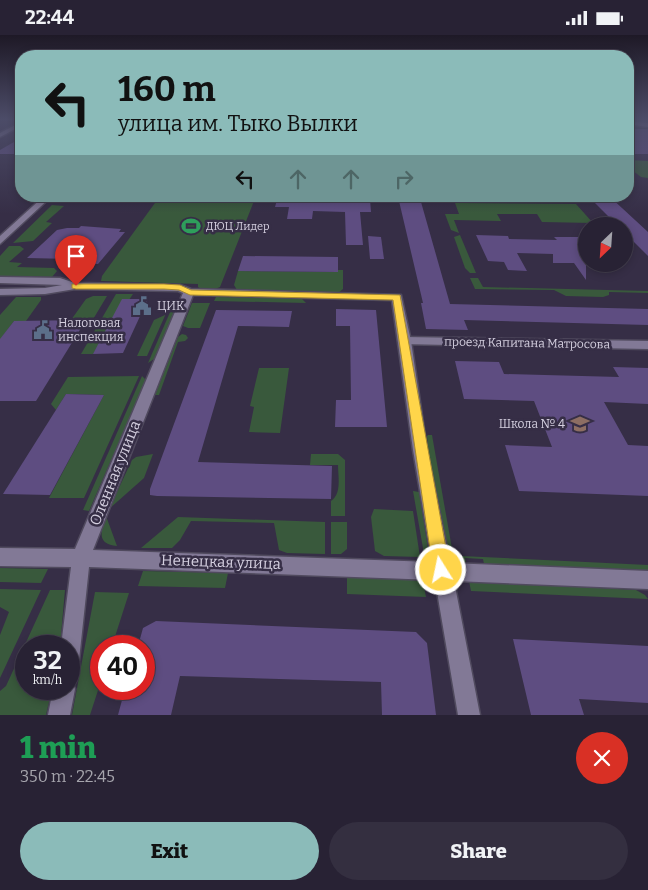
<!DOCTYPE html>
<meta charset="utf-8">
<style>
:root{--surface:#282234;--page:#342f40;--text:#f1f3f6;--muted:#a5a4ac;--line:#443f4f;--accent:#8bbbb9}
body{margin:0;font-family:Bitter,serif;background:var(--page);color:var(--text);height:100vh;display:flex;flex-direction:column;font-size:19px;white-space:nowrap}
*{box-sizing:border-box;margin:0}
p{font-size:16px;color:var(--muted)}
.icon{flex:none;width:28px;height:28px;fill:none;stroke:currentColor;stroke-width:2;stroke-linecap:round;stroke-linejoin:round}
.map{position:relative;height:680px;overflow:hidden}
.drawer{display:flex;flex-direction:column;background:var(--surface);flex:1}
.drawer>*{flex:none}
.guide{position:absolute;left:15px;top:15px;width:619px;height:152px;border-radius:20px;box-shadow:0 2px 8px #0003,0 0 0 1px var(--line);background:#8bbbb9;color:#111;overflow:hidden}
.needle{width:32px;rotate:205deg}
.buttons{position:absolute;left:578px;top:182px;display:grid;gap:10px}
.buttons a{display:grid;place-items:center;width:55px;height:55px;border-radius:50%;background:var(--surface);box-shadow:0 2px 8px #0003,0 0 0 1px var(--line);font-size:25px}
.speed{position:absolute;left:15px;top:600px;display:flex;gap:10px;font-size:25px;font-weight:700;text-align:center}
.speed>*{display:grid;place-content:center;width:65px;height:65px;border-radius:50%;background:var(--surface);box-shadow:0 2px 8px #0003,0 0 0 1px var(--line);line-height:1}
.speed small{font-size:12px;font-weight:400}
.speed .limit{border:8px solid #d22;background:#fff;color:#111}
.pin{position:absolute;display:grid;place-items:center;width:42px;height:42px;color:#fff;margin:-51px -21px;border-radius:50% 50% 50% 0;rotate:-45deg;box-shadow:0 0 5px #0007}
.pin .icon{rotate:45deg}
.me{position:absolute;width:55px;margin:-28px;rotate:350deg;stroke-linejoin:round;filter:drop-shadow(0 0 4px #0008)}
.turn{display:flex;align-items:center;gap:18px;height:105px;padding:0 20px;font-size:22px}
.turn .icon{width:65px;height:65px;stroke-width:2.5}
.turn b{display:block;font-size:35px;line-height:42px}
.lanes{display:flex;align-items:center;height:48px;padding:0 20px;background:#0003;justify-content:center;gap:25px;direction:ltr}
.lanes .off{opacity:.35}
.round{display:grid;place-items:center;flex:none;width:52px;height:52px;border-radius:26px;background:var(--page)}
.summary{display:flex;align-items:center;justify-content:space-between;height:85px;padding:0 20px}
h1{font-size:30px;font-weight:800;line-height:38px;color:#1e9e55}
.cta{display:flex;gap:10px;margin-top:auto;padding:10px 20px}
.cta a{flex:1;height:58px;border-radius:30px;background:var(--accent);color:#111;font-size:20px;font-weight:800;line-height:58px;text-align:center}
.cta a+a{background:var(--page);color:var(--text)}
.status{display:flex;justify-content:space-between;align-items:center;height:35px;padding:0 25px;background:var(--surface);direction:ltr}
.status svg{height:14px;fill:currentColor}
.map>svg:first-child{display:block}
</style>
<div class="status"><b>22:44</b><svg viewBox="0 0 49 12"><path d="M0 12V9h3v3zM5 12V6h3v6zM10 12V3h3v9zM15 12V0h3v12zM26 1h20v11H26zM47 4h2v5h-2z"/></svg></div>
<div class="map">
<svg width="648" height="680" viewBox="0 0 648 680">
<rect width="100%" height="100%" fill="#362e46"/>
<!-- green -->
<g fill="#39593c">
<polygon points="628,125 648,126 648,143 641,142 628,132"/>
<path d="M160,161H256L220,252C213,255 205,257 198,252V249L101,246L102,241Z"/>
<polygon points="455,168 576,169 593,188 542,187 537,179 497,179 501,186 454,185 459,198 451,195 445,179 459,179"/>
<polygon points="52,170 64,171 46,187 52,188 33,206 13,208"/>
<polygon points="460,200 476,238 470,238 465,233 454,202"/>
<polygon points="9,211 20,211 24,214 9,227 22,228 17,232 54,233 57,236 52,242 0,241 0,221"/>
<polygon points="338,235 343,235 343,254 338,258 237,255 234,250 238,236 338,237"/>
<polygon points="470,243 478,243 483,252 648,256 648,258 609,257 609,260 603,262 566,261 554,255 475,254"/>
<polygon points="116,259 133,259 93,319 81,319"/>
<polygon points="93,261 107,261 92,286 83,290 85,285 71,285 86,264"/>
<polygon points="16,262 41,262 41,265 26,286 14,286 2,302 0,319 0,280"/>
<polygon points="216,262 301,263 306,268 214,266"/>
<polygon points="170,265 172,265 147,321 137,321 154,285 165,280"/>
<polygon points="174,268 178,268 154,324 148,328"/>
<polygon points="192,268 210,268 200,293 188,293 183,291"/>
<polygon points="182,299 186,300 188,303 185,306 178,307 159,360 155,360 178,302"/>
<polygon points="259,333 289,333 280,398 249,397 254,372 250,371"/>
<polygon points="139,341 84,463 49,463 104,360 66,359 56,375 51,369 68,342"/>
<polygon points="142,341 146,345 89,476 83,475"/>
<polygon points="428,400 432,400 454,525 445,515 428,412 427,401"/>
<polygon points="153,419 144,443 109,474 132,425 136,422"/>
<path d="M311,419H338L345,425V481H331V466C342,459 338,441 338,430H310Z"/>
<polygon points="413,456 419,457 428,513 424,519"/>
<polygon points="374,474 413,476 420,522 384,521 375,516 371,482"/>
<path d="M106,481L117,511C96,509 101,496 106,481Z"/>
<polygon points="178,482 325,487 325,519 287,518 279,515 274,488 191,486 180,505 172,513 141,513"/>
<polygon points="331,487 347,487 347,514 341,519 331,519"/>
<polygon points="461,521 648,530 648,538 484,529 483,524 465,523 466,527 462,527"/>
<polygon points="0,533 48,534 41,548 0,547"/>
<polygon points="143,536 228,538 225,553 138,551"/>
<polygon points="347,542 417,545 423,547 426,562 347,559"/>
<polygon points="469,546 636,555 645,560 648,564 471,556"/>
<polygon points="0,554 41,555 0,643 0,600 9,577 0,572"/>
<polygon points="50,555 65,555 60,611 26,611 26,654 52,654 46,680 0,680 0,656 6,651"/>
<polygon points="95,557 129,558 112,611 101,611 101,646 90,680 72,680"/>
</g>
<!-- building -->
<g fill="#5e4d81">
<rect x="628" y="94" width="20" height="25"/>
<polygon points="21,103 21,119 0,119 0,115"/>
<polygon points="278,161 302,161 302,164 370,164 371,177 360,177 363,210 346,210 345,177 313,176 312,184 287,184 289,172 275,172"/>
<polygon points="588,161 609,161 648,197 648,221 624,197 624,191 618,191"/>
<polygon points="399,166 421,167 450,269 648,274 648,290 464,285 468,295 426,294 421,268 423,268"/>
<polygon points="81,191 121,194 119,197 125,197 98,229 69,227 72,224 27,223 57,195 67,193 79,193"/>
<polygon points="476,200 508,201 509,204 557,205 554,202 586,202 586,245 574,228 553,228 553,219 517,218 527,236 508,235 504,227 488,226"/>
<polygon points="368,201 381,202 384,224 370,224"/>
<polygon points="243,221 338,222 338,237 238,236"/>
<polygon points="122,264 148,264 123,318 93,319"/>
<polygon points="336,274 376,275 387,392 335,392 336,365 351,365 350,291 336,291"/>
<polygon points="216,275 292,276 289,292 238,291 198,427 332,431 331,464 157,461 150,460 150,454"/>
<polygon points="86,285 36,366 0,366 0,304 14,286"/>
<polygon points="455,326 499,327 504,339 619,342 613,332 648,333 648,369 604,367 628,410 648,411 648,461 519,456 505,410 552,412 534,366 464,364"/>
<polygon points="66,359 104,360 50,460 3,459"/>
<polygon points="156,586 416,597 427,608 436,680 382,680 381,647 180,641 171,680 118,680 125,654 144,654 144,611 138,611 143,593"/>
<polygon points="513,604 648,611 648,668 579,664 584,680 531,680"/>
</g>
<g fill="none" stroke-linecap="round" stroke-linejoin="round">
<!-- street casing -->
<g stroke="#504a5e" stroke-width="3">
<g id="street">
<polygon points="21,87 21,91 0,102 0,98"/>
<polygon points="405,302 648,306 648,314 401,309 399,306"/>
</g>
</g>
<!-- secondary casing -->
<g stroke="#504a5e" stroke-width="3">
<g id="secondary">
<polygon points="628,86 648,88 648,92 628,89"/>
<polygon points="44,161 52,161 0,209 0,201"/>
<path d="M0,242L60,243L75,248L180,250L191,254L401,260L411,306L427,415L450,528L648,536V554L454,546L480,680H458L435,545L89,532L79,625L76,632L69,635V611H61L71,532L0,531V513L75,514L183,258L178,256L75,254L45,259L0,260V254L45,253L62,250L0,248ZM193,260L392,265L413,415L432,527L93,515Z"/>
<polygon points="69,645 72,646 75,654 70,680 48,680 53,654 69,654"/>
</g>
</g>
<!-- street -->
<use href="#street" fill="#827996" fill-rule="evenodd"/>
<!-- secondary -->
<use href="#secondary" fill="#827996" fill-rule="evenodd"/>
</g>
<!-- sky -->
<linearGradient id="sky" x2="0" y2="1"><stop stop-color="#1e1926"/><stop offset="0.47" stop-color="#4c4c68"/><stop offset="1" stop-color="#4c4c68" stop-opacity="0"/></linearGradient>
<rect width="648" height="179" fill="url(#sky)"/>
<!-- route -->
<polygon fill="#ffd54a" stroke="#a68a30" points="72,249 164,249 180,250 191,255 400,260 450,535 447,541 441,544 435,541 433,535 393,265 190,260 179,255 164,254 76,254 72,253"/>
<!-- icons -->
<defs>
<g id="stadium-bare" transform="scale(1.5)"><path d="M0-5a6.5 5 0 1 0 0 10a6.5 5 0 1 0 0-10ZM-3.5-1.8h7v3.6h-7Z" fill="#2e9e5b" stroke="#362e46" stroke-width="2.5" paint-order="stroke"/></g>
<g id="civic-bare" transform="scale(1.5)"><path d="M-.6-6.5H3V-4.5H.6V-3L4-1V1h2V6H-6V1h2V-1L-.6-3ZM-1.2 2.5V6h2.4V2.5Z" fill="#5c6f8a" stroke="#362e46" stroke-width="2.5" paint-order="stroke"/></g>
<g id="school-bare" transform="scale(1.5)"><path d="M0-5L7-2L0 1L-7-2ZM-4 1L0 2.5L4 1V4Q0 6-4 4Z" fill="#8d6e63" stroke="#362e46" stroke-width="2.5" paint-order="stroke"/></g>
</defs>
<g fill-rule="evenodd">
<use href="#stadium-bare" x="191" y="191"/>
<use href="#civic-bare" x="142" y="271"/>
<use href="#civic-bare" x="43" y="295"/>
<use href="#school-bare" x="580" y="389"/>
</g>
<g text-anchor="middle" dominant-baseline="central" stroke-width="5" stroke-linejoin="round" paint-order="stroke">
<!-- far-poi labels -->
<g font-size="11" fill="#d4cfdf" stroke="#362e46" text-anchor="start">
<text x="206" y="191">ДЮЦ Лидер</text>
</g>
<!-- poi labels -->
<g font-size="12" fill="#d4cfdf" stroke="#362e46" text-anchor="start">
<text x="157" y="271">ЦИК</text>
<text x="58" y="288">Налоговая<tspan x="58" dy="14">инспекция</tspan></text>
<text x="565" y="389" text-anchor="end">Школа № 4</text>
</g>
<!-- street labels -->
<g font-size="12" fill="#d4cfdf" stroke="#362e46">
<text transform="translate(527 308) rotate(1)">проезд Капитана Матросова</text>
</g>
<!-- near-street labels -->
<g font-size="15" fill="#d4cfdf" stroke="#362e46">
<text transform="translate(115 438) rotate(-68)">Оленная улица</text>
<text transform="translate(221 527) rotate(2)">Ненецкая улица</text>
</g>
</g>
</svg>
<div class="buttons">
<a><svg class="needle" viewBox="-14 -14 28 28"><path d="M0-13l5 13h-10z" fill="#e53935"/><path d="M0 13l5-13h-10z" fill="#a5a4ac"/></svg></a>
</div>
<div class="speed"><div>32<small>km/h</small></div><div class="limit">40</div></div>
<div class="pin" style="left:76px;top:251px;background:#d93025"><svg class="icon" aria-label="arrive" viewBox="0 0 24 24"><path d="M6 21V4h12l-3 4 3 4H6"/></svg></div>
<svg class="me" style="left:441px;top:535px" viewBox="-20 -20 40 40"><circle r="17" fill="#ffd54a" stroke="#fff" stroke-width="3"/><path d="M0-11L8 9 0 5-8 9z" fill="#fff"/></svg>
<div class="guide">
<div class="turn"><svg class="icon" aria-label="left" viewBox="0 0 24 24"><path d="M17 20v-9H6M10 6l-5 5 5 5"/></svg><div><b>160 m</b>улица им. Тыко Вылки</div></div>
<div class="lanes"><svg class="icon" aria-label="left" viewBox="0 0 24 24"><path d="M17 20v-9H6M10 6l-5 5 5 5"/></svg><svg class="icon off" aria-label="ahead" viewBox="0 0 24 24"><path d="M12 20V5M6 11l6-6 6 6"/></svg><svg class="icon off" aria-label="ahead" viewBox="0 0 24 24"><path d="M12 20V5M6 11l6-6 6 6"/></svg><svg class="icon off" aria-label="right" viewBox="0 0 24 24"><path d="M7 20v-9h11M14 6l5 5-5 5"/></svg></div>
</div>
</div>
<section class="drawer">
<div class="summary"><div><h1>1 min</h1><p>350 m · 22:45</p></div><a class="round" style="background:#d93025;color:#fff"><svg class="icon" aria-label="close" viewBox="0 0 24 24"><path d="M6 6l12 12M18 6L6 18"/></svg></a></div>
<div class="cta"><a>Exit</a><a>Share</a></div>
</section>
